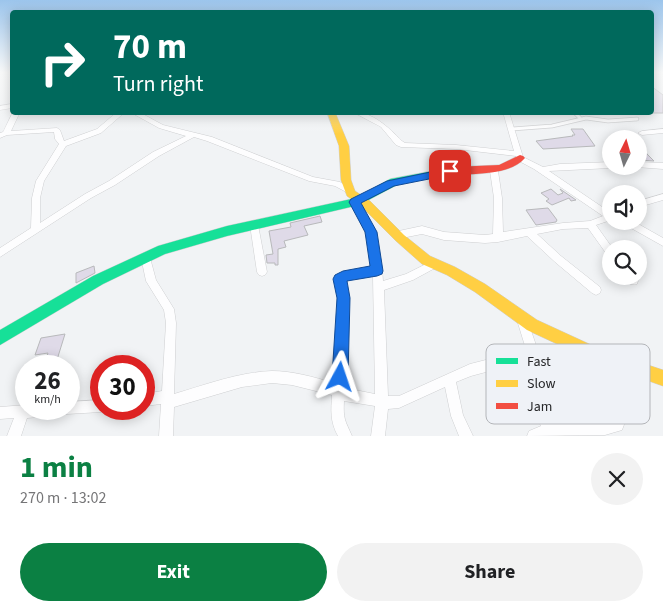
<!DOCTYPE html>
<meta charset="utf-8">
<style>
:root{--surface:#fff;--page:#f2f2f2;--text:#202124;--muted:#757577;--accent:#0b8043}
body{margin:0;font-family:"Source Sans 3",sans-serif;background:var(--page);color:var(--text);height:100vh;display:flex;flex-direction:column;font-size:19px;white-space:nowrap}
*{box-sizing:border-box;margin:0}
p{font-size:16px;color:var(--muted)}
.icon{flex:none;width:28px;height:28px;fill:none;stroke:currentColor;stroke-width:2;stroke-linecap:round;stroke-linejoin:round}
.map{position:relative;height:436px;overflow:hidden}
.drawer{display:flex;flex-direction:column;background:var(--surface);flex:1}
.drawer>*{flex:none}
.guide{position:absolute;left:10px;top:10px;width:644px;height:105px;border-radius:5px;box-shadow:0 2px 12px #0003;background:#00695c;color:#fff;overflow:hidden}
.needle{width:32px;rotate:5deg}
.controls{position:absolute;left:602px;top:130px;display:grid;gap:10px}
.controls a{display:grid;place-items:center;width:45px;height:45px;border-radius:50%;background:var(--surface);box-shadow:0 2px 12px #0003;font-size:25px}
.speed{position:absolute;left:15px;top:355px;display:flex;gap:10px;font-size:25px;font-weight:700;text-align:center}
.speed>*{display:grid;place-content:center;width:65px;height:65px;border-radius:50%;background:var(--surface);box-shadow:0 2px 12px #0003;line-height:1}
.speed small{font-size:12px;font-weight:400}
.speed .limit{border:8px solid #d22;background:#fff;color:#111}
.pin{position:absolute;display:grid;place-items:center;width:42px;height:42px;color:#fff;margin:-21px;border-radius:10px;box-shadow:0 2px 8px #0006}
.me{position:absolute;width:55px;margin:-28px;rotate:5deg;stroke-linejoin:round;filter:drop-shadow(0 0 4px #0008)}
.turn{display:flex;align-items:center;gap:18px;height:105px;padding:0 20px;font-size:22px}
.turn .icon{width:65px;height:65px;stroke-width:2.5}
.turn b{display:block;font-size:35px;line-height:42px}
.round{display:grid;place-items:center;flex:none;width:52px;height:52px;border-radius:26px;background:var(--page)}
.headline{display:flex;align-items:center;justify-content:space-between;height:85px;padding:0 20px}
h1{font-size:30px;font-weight:700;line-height:38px;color:var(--accent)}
.action{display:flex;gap:10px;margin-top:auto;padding:10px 20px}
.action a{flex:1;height:58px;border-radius:30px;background:var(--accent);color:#fff;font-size:20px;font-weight:700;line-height:58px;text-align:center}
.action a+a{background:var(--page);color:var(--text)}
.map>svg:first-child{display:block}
</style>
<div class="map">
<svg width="663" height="436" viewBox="0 0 663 436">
<rect width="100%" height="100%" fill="#f1f3f5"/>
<!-- building -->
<g fill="#dfdae8" stroke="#b8b9bb">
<polygon points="651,86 663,95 663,113 651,113"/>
<polygon points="571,129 583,129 595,146 543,149 536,141 573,136 572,135 575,135"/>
<polygon points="639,145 648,155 654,161 639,160"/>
<polygon points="551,189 558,195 563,193 560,189 576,200 571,201 569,198 552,205 546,201 549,199 541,193"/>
<polygon points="548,208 557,220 556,222 536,225 526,210"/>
<polygon points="320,216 322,222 304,226 308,235 284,241 286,247 278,249 278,265 275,265 275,263 267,263 266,255 273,254 269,231 291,227 290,223"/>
<polygon points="94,266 95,273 76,283 76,273"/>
<polygon points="65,334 56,363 43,366 48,353 35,355 41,338"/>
</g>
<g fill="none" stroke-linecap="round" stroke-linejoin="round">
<!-- lane casing -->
<g stroke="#cecfd1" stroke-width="4.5">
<g id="lane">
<polyline points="574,112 580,118"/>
<polyline points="512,129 552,126 586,118 608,121 637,119"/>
</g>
</g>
<!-- street casing -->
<g stroke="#cecfd1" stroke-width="1">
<g id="street">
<polygon points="12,104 12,108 0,110 0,106"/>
<polygon points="13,112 20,112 11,131 57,128 60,130 64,141 97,129 117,112 125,112 101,133 66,146 44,181 40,198 40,223 85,194 109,181 153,152 186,136 159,128 130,112 139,112 163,125 212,137 313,177 340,182 352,190 348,193 335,186 309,181 207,141 194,137 159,156 115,185 91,198 0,257 0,248 31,228 32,198 36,181 59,144 55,139 54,132 7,135 0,138 0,133 3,132"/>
<path d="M353,112C373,112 388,127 402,141L405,143L456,145L514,151L503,112H509L523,157L543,167L560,164L611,162V166H614L611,168L549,171L611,213V220L596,225L613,249H611V257L608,256L588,228L563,229L537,234L561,256L600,287L601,290L600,293L596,295L592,293L555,262L527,236L498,242L485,243L444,240L422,234L397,239L394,238L392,235L394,232L422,226L444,232L485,235L493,234L494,198L490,171L494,168L498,171L502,198L503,232L563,223L590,221L603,216L534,169L517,160L516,156L456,149L401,147L396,145L381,127Z"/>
<polygon points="663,129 663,133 642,135 638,133 642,131"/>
<polygon points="639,162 663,163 663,169 636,167 639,166"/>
<polygon points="663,194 663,200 639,207 639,201"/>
<path d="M355,199L358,200C375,227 381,250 383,281L406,274L434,260L437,261L439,264L437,267L413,280L384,290L388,396H399L470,364L517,352L525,346L517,320L518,316L522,315L526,316L537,348L535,352L522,362L537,394L554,423H605L613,420C621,397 600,376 592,356L594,352L598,350C608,354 626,395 627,406C628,415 625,422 622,430L605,435L527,436L529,431L541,426L529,402L512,365L471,376L456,382L463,415L473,436H459L451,416L445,387L399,408L388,409L385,436H371L375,406L344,401C343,419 345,420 352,436H338C330,422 331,410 332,395L292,385L272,383L242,387L174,407L173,436H159L161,404L144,406V394L162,391L166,323L164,310L146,281L141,257L143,254L146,253L149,254L156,280L174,309L176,323L174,394C205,385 239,372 272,371C292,371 314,377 333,383L339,299L335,279L339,273L343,272L372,267C369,242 364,224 351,202ZM373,276L375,394L345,388L349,299L345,280Z"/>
<polygon points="621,221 633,221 663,238 663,246 622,223"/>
<polygon points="254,222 257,223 258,225 267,272 265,275 262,276 259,275 257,272 250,225 251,223"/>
<path d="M624,276H635L638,281L637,284C630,286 627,282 624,276Z"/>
<polygon points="101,400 101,409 106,409 101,412 67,414 63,415 27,418 21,436 7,436 14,418 0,419 0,407 26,405 26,409 69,409 69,402"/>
</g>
</g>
<!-- fast casing -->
<g stroke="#cecfd1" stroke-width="1">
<polygon id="fast" points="433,171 438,174 437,176 397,185 359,205 227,236 165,254 103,284 0,345 0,330 93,276 158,246 227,226 356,198 390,179"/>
</g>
<!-- slow casing -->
<g stroke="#cecfd1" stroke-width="1">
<polygon id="slow" points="327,112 335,112 349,146 351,180 355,191 370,201 404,235 430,256 455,267 485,284 537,320 600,349 663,370 663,386 598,363 527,330 475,292 447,275 422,264 396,241 362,207 347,196 341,180 339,146"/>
</g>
<!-- jam casing -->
<g stroke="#cecfd1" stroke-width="1">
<path id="jam" d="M520,155L523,156L525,158C507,179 459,172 433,177L428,174L429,172L453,167L499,165Z"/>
</g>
<!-- lane -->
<use href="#lane" stroke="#fdfdfe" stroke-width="3"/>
<!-- street -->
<use href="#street" fill="#fdfdfe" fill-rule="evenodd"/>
<!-- fast -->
<use href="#fast" fill="#16e098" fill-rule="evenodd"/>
<!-- slow -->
<use href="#slow" fill="#ffcf43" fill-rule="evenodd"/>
<!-- jam -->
<use href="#jam" fill="#f24e42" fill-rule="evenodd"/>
</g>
<!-- sky -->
<linearGradient id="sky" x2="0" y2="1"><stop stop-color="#9cc5ec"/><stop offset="0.54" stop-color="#f9fafa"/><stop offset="1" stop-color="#f9fafa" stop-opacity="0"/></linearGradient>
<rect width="663" height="134" fill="url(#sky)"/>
<!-- route -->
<polygon fill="#1a73e8" stroke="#114b97" points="450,168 455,171 454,174 394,186 361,203 377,232 383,271 382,274 377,276 347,281 350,298 348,377 345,382 340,385 335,382 332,377 337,298 333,279 335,275 343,271 370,266 365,232 349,202 351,199 387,181"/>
<!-- legend -->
<rect x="486" y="344" width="164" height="80" rx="8" fill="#eff2f7" stroke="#b3b5b9" stroke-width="1"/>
<rect x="496" y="358" width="22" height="6" fill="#16e098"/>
<rect x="496" y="380" width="22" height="7" fill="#ffcf43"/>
<rect x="496" y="403" width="22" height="6" fill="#f24e42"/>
<g font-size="14" fill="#262729">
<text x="527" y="366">Fast</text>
<text x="527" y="388">Slow</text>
<text x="527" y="411">Jam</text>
</g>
</svg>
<div class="controls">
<a><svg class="needle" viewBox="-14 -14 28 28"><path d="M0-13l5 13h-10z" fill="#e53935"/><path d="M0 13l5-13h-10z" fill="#757577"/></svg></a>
<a><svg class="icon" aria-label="sound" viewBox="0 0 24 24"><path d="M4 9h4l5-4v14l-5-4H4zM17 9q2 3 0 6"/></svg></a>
<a><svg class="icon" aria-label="search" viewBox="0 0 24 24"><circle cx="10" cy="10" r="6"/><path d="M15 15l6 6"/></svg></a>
</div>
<div class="speed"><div>26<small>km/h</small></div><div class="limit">30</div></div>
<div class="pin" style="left:450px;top:171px;background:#d93025"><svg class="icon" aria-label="arrive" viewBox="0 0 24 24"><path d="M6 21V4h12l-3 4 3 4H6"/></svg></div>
<svg class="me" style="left:340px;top:377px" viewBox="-20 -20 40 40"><path d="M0-17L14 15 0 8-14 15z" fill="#1a73e8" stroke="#fff" stroke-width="4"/></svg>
<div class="guide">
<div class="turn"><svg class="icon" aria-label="right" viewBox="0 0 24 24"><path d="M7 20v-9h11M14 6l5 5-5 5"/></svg><div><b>70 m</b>Turn right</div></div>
</div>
</div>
<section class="drawer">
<div class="headline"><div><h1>1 min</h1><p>270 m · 13:02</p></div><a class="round"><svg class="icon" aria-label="close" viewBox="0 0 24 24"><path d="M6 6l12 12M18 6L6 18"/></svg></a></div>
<div class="action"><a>Exit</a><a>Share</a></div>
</section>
